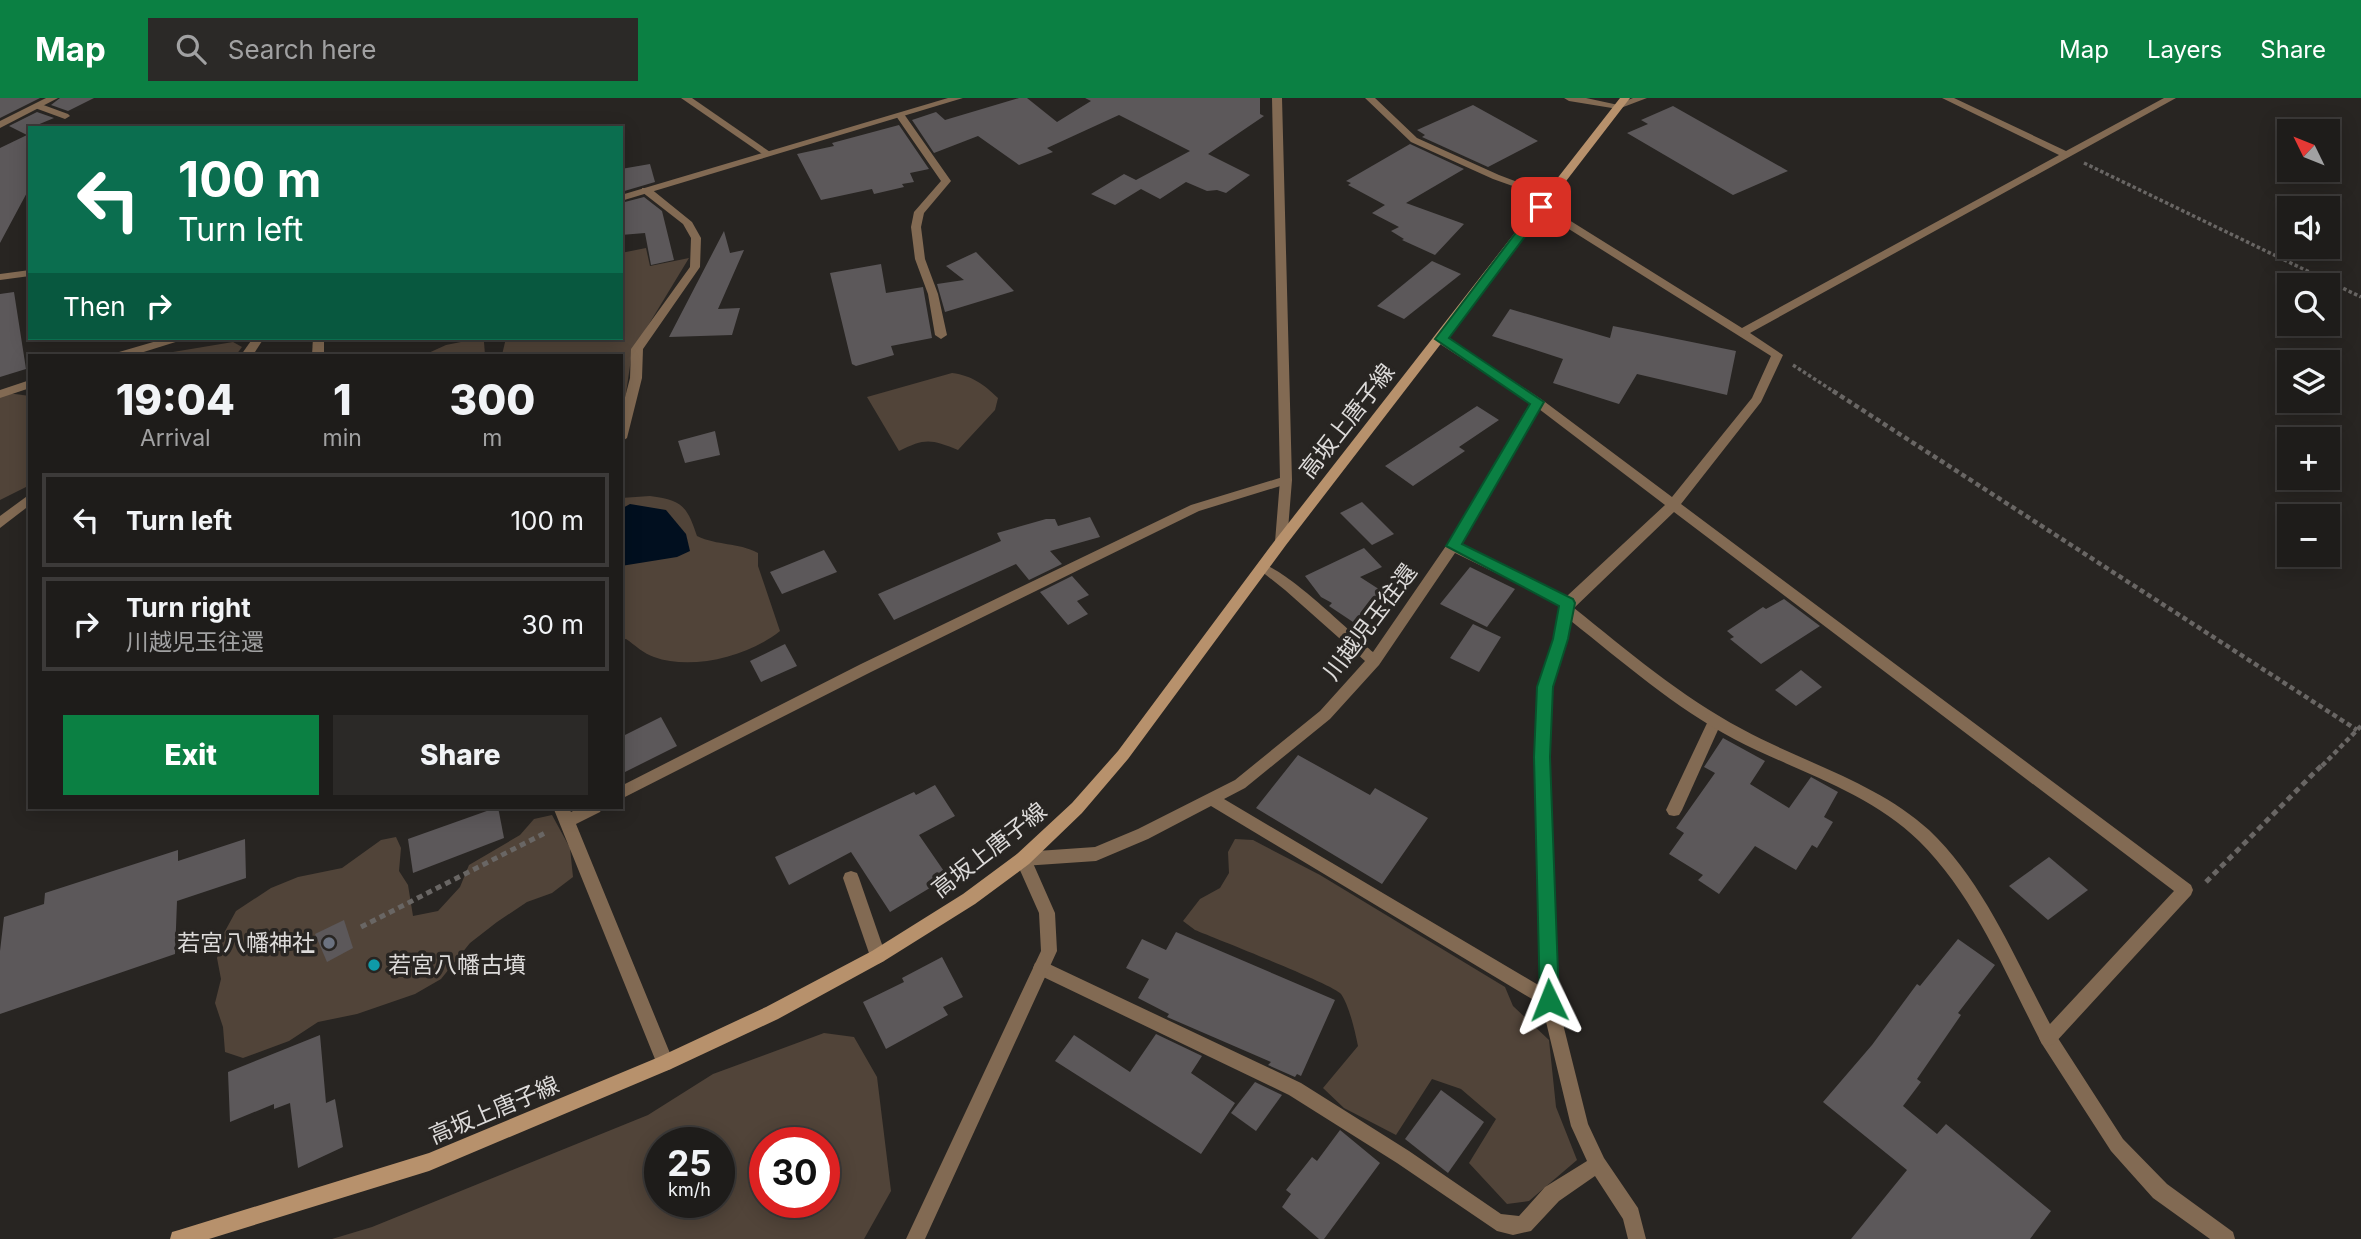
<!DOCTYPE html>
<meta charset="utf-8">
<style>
:root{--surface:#1e1c1a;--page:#2b2927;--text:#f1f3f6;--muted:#a1a1a2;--line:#3c3a39;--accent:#0b8043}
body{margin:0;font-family:Inter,"Noto Sans JP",sans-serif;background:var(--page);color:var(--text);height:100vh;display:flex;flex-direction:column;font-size:26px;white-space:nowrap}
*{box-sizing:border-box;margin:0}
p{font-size:23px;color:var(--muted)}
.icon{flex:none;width:38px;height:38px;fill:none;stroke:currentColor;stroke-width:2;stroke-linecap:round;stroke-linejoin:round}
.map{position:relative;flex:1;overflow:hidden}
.sheet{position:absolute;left:28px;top:256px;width:595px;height:455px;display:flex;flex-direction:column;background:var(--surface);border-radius:0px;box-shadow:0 4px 18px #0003,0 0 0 2px var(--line)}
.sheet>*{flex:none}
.guide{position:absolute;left:28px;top:28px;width:595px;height:214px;border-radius:0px;box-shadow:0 4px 18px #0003,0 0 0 2px var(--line);background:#0b6e4f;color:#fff;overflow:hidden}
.needle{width:46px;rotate:313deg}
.fabs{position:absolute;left:2277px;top:21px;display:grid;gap:14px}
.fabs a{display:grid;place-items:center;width:63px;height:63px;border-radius:0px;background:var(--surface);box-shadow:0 4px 18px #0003,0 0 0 2px var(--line);font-size:35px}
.speed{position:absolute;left:644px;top:1029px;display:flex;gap:14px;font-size:35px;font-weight:700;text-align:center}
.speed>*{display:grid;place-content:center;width:91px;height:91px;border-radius:50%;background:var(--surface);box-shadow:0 4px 18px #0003,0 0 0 2px var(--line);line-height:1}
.speed small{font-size:18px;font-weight:400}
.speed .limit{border:10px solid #d22;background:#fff;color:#111}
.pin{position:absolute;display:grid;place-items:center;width:60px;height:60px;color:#fff;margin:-30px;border-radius:14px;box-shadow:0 4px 10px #0006}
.me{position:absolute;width:77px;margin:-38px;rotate:358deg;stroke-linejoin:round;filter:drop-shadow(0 0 5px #0008)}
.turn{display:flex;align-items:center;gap:24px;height:147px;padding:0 35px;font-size:32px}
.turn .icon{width:91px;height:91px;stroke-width:2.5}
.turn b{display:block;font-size:49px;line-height:60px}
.then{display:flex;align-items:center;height:66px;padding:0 35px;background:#0003;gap:14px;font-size:26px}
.eta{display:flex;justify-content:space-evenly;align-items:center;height:119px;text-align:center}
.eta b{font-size:42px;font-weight:800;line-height:49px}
.cta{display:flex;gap:14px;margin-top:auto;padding:14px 35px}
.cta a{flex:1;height:80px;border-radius:0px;background:var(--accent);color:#fff;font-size:28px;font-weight:800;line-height:80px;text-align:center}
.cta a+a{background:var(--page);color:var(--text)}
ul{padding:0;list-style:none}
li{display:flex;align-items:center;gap:21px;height:94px;margin:0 14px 10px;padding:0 21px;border:4px solid var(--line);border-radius:0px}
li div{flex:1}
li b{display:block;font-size:26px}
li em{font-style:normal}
header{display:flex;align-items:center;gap:42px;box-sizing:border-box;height:98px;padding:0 35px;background:var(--accent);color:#fff}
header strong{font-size:33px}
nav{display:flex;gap:38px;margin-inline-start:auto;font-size:24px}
.search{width:490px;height:63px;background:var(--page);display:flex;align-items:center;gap:18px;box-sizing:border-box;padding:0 24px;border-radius:0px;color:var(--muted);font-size:26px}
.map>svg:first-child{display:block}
</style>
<header>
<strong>Map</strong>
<div class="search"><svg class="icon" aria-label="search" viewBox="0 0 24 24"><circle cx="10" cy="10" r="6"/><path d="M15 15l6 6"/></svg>Search here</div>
<nav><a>Map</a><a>Layers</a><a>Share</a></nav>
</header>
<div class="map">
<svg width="2361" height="1141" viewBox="0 0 2361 1141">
<rect width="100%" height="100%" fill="#282522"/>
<!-- green -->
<g fill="#514439" fill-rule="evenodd">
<polygon points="646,150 650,168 689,160 632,254 625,302 621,302 621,257 502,257 506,240 621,240 621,155"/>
<polygon points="471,242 484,244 485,257 424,257 446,247"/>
<polygon points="233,244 242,249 236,257 155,257"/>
<path d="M952,275C973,278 983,286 998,300L995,312L958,352C931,341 925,340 899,353L867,299Z"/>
<polygon points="0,294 30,298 30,387 0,402"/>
<path d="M650,398C682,402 687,408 697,438C718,448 737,444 758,455V468L780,533C749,558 692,573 654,559C644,556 635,547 626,541L621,542V400Z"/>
<polygon points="552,717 570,750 573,779 552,795 527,804 497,824 470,845 441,881 415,896 357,916 318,924 289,943 243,960 225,954 223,929 215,905 221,881 217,860 224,835 236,813 271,790 298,779 342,770 381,742 396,739 401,750 399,773 408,787 413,818 438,813 460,789 469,767 520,737 534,721"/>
<path d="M1235,741L1253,742L1320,777L1505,889L1513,908L1549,942L1556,1009L1577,1062L1529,1103L1507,1106L1469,1065L1496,1021L1461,991L1432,981L1396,1037L1344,1010L1323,990L1358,948C1355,933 1349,907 1341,896C1335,887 1214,840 1195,832L1183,823L1200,801L1220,790L1229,775L1228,754Z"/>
<path d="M824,935L854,939L877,979L891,1093L864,1141H332L372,1129L648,1017L713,976ZM660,1045H719V1104H660ZM765,1045H824V1104H765Z"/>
</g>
<!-- water -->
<polygon fill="#010f1f" points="630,406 666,412 686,436 690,453 677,459 621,468 621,411"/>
<!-- building -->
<g fill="#5c585a">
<polygon points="0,0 40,0 0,20"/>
<polygon points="60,0 94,0 68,13 51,7"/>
<polygon points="1019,0 1027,0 1057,24 1091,3 1085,0 1260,0 1260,16 1264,18 1208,56 1250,77 1226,95 1217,92 1207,93 1186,84 1160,101 1141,91 1115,107 1091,96 1124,76 1136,82 1190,53 1119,17 1047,50 1053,54 1019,67 978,38 934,55 912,22 936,14 945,22"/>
<polygon points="1473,7 1538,43 1488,69 1422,39 1425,37 1417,32"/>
<polygon points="1673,8 1788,73 1733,97 1627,35 1648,26 1641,22"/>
<polygon points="37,14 54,20 30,30 30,89 0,145 0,50 27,37 9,28"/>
<polygon points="899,27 929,71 910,75 914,84 902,86 904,89 874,96 872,91 821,102 797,56 834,48 832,45"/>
<polygon points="1410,46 1464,71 1406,105 1464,126 1435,157 1402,142 1404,141 1391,133 1399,129 1372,115 1385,107 1348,87 1351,85 1346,83"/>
<polygon points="650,66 655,84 621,94 621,71"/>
<polygon points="644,99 662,113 674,162 651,167 645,135 621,137 621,105"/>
<polygon points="724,133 730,155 744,152 718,211 740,210 732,237 669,239"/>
<polygon points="976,154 1014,193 945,214 937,186 964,182 946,168"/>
<polygon points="1432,163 1461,176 1404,221 1377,208"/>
<polygon points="881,166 886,195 923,189 932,240 891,248 894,257 856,268 852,266 830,175"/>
<polygon points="14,194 26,271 0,279 0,196"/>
<polygon points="1510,211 1610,240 1613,228 1736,253 1727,297 1637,276 1619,306 1553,285 1563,261 1492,238"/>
<polygon points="1477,308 1499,322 1459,349 1465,353 1413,388 1385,368"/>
<polygon points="715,333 720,357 685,365 678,343"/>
<polygon points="1362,404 1394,436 1372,447 1340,415"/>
<polygon points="1090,419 1100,439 1050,453 1062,466 1029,482 1016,466 894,522 878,496 1001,443 997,435 1046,421 1055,421 1058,428"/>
<polygon points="1364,450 1382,469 1360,479 1388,497 1356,526 1329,508 1332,505 1321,499 1305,478"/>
<polygon points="824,452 837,474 782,496 770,474"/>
<polygon points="1470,469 1515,491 1487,529 1440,506"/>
<polygon points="1072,478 1089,497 1077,503 1088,516 1068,527 1040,494"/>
<polygon points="1784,501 1820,528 1761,566 1730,541 1734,539 1727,533 1763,509 1766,511"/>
<polygon points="1473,526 1501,539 1479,574 1450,560"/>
<polygon points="785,546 797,568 761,584 750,563"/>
<polygon points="1801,572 1822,589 1796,608 1775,592"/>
<polygon points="661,619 677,648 621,676 621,639"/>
<polygon points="1723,640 1765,663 1750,686 1789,710 1811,679 1838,694 1824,719 1833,724 1817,750 1812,747 1796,772 1755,748 1719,796 1698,782 1703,777 1669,756 1684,735 1676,730 1715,675 1704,669"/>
<polygon points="1298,657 1370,697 1375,690 1428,720 1382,786 1256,710"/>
<polygon points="935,687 955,718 919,737 948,779 890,814 851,754 789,787 775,759 914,694 916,697"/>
<polygon points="498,709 504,740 413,775 408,741"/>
<polygon points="245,741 246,780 177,803 175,856 0,916 0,853 4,819 44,806 45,795 178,752 178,763"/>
<polygon points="2049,759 2088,792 2048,822 2009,788"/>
<polygon points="344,822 353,850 327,864 315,836"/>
<polygon points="1176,834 1335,902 1301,978 1297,976 1295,979 1268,967 1271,964 1167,919 1169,916 1138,900 1149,881 1126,870 1142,841 1166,852"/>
<polygon points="1958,841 1995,867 1958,915 1961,917 1917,981 1921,984 1903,1008 1937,1036 1946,1026 2051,1113 2030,1141 1851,1141 1907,1072 1823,1004 1872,947 1917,886 1920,888"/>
<polygon points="942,859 963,899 943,909 948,917 886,951 863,904 904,884 902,880"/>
<polygon points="1156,936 1202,958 1191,975 1235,1005 1201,1056 1055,963 1074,937 1130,974"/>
<polygon points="320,937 326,1005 335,1001 343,1049 298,1070 290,1005 274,1011 274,1006 230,1024 228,974"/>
<polygon points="1255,984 1282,997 1256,1033 1231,1015"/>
<polygon points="1441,992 1484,1024 1448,1075 1405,1041"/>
<polygon points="1340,1032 1380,1065 1324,1141 1319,1141 1282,1109 1291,1096 1286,1092 1312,1059 1317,1063"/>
</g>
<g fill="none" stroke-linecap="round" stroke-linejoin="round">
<!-- path-far2 -->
<g stroke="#696664" stroke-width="3.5" stroke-dasharray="3.5 2.5" stroke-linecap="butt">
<polyline points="2084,65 2361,199"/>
<polyline points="1793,267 1836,295"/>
</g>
<!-- path-far1 -->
<g stroke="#696664" stroke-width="4.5" stroke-dasharray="5 3.5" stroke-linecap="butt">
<polyline points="1833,293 2357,632"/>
<polyline points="2322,668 2361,628"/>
</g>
<!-- path -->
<g stroke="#696664" stroke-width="5" stroke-dasharray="6 4.5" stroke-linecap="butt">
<polyline points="2206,784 2323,666"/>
<polyline points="361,829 547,734"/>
</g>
<!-- service -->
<g fill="#826a53" fill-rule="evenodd">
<polygon points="38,5 68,16 70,18 65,21 35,10 33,8"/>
<polygon points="901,15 904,16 951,83 924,115 921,129 925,161 938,196 947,237 941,241 935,237 928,196 915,161 911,129 914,114 941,83 896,18"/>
<polygon points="642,90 650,90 692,124 701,140 700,169 643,251 642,280 627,340 621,344 621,315 630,280 631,251 690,169 691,140 683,126 642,94"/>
<polygon points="1715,617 1720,619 1722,623 1682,712 1679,717 1674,718 1669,717 1666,712 1708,623 1710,619"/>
<polygon points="851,773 857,775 859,780 886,858 884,863 878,866 872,863 870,858 843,780 845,775"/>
<polygon points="2048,932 2054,934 2123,1041 2167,1086 2233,1134 2235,1141 2210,1141 2153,1100 2111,1053 2042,946 2039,940 2042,934"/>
</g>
<!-- minor -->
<g fill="#826a53" fill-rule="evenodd">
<polygon points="46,0 58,0 0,30 0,23"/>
<polygon points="681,0 692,0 773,56 765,58"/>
<polygon points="1365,0 1375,0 1417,40 1499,77 1555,98 1546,100 1493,81 1411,44"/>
<polygon points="1633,0 1647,0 1618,11 1613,8"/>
<path d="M1942,0H1954L2066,53L2164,0H2176L1750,235L1783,257L1761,304L1681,406L2191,787L2193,792L2191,797L2054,946L2048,948L2042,946C2006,877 1975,798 1919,743C1868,693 1795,673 1734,641C1674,609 1624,565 1571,523L1568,541L1552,589L1549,659L1557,902L1588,1026L1604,1060L1638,1110L1646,1141H1628L1623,1121L1595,1078L1559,1103L1531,1133L1513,1137L1497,1133L1397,1065L1289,997L1035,875L1033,870L1035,865L1041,862L1047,865L1301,985L1409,1053L1501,1116L1519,1118L1545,1089L1587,1063L1571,1028L1542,907L1211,708L1148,741L1096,763L1023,768L1017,766L1015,761L1017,756L1023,754L1095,749L1138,731L1235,682L1320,613L1365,563L1285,492L1256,469L1258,466C1276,461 1355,538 1373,554L1448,445L1530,305L1437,244V238H1445L1541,301L1672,399L1752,300L1771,258L1537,111V107H1545L1742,230L2059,57ZM1539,311L1665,407L1567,498L1461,446ZM1674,414L2174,793L2050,926C2015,861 1984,784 1929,732C1876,684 1804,665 1742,631C1680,598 1628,553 1574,510ZM1455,455L1561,507L1554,541L1538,589L1535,659L1540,888L1224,701L1245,690L1330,621L1379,567Z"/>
<polygon points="30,172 30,178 0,182 0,176"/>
<polygon points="253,240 264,240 253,257 241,257"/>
<polygon points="313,240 324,240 324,257 312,257"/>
<polygon points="1286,378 1290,379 1292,382 1290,385 1199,413 871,574 621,701 621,688 861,566 1191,407"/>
<polygon points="30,396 30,407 0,430 0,418"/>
<polygon points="553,709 568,709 571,714 581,709 603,709 600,714 576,726 674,965 671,971 665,973 659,971"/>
</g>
<!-- tertiary -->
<g fill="#826a53" fill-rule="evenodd">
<polygon points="948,0 963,0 621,103 621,97"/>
<polygon points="1272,0 1282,0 1292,382 1287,444 1281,449 1275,444 1280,382"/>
<polygon points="1564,0 1586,0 1623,8 1618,11 1569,3"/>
<polygon points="167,240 184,240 182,242 134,257 117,257 119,254"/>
<polygon points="30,282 30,290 0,300 0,292"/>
<polygon points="1023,754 1029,756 1055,815 1057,853 925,1141 906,1141 1041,853 1039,815 1015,761 1017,756"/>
</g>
<!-- secondary -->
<polygon fill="#b7916c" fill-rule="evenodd" points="1620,0 1630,0 1286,447 1128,661 1082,715 1029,766 975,806 884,863 778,921 671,971 429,1073 209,1141 170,1141 172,1134 179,1132 429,1055 659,959 766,909 872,853 963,796 1017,756 1072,705 1118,653 1276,441"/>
</g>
<!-- route -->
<polygon fill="#0b8043" stroke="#07532c" stroke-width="2" points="1537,107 1547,109 1449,240 1544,304 1462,446 1573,501 1575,505 1568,541 1553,589 1550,659 1559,902 1556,909 1549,912 1543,909 1540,902 1534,659 1537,589 1553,541 1559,508 1446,448 1530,306 1435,241"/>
<!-- markers -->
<circle fill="#6b7280" stroke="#282522" stroke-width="2.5" cx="329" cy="845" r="7"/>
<circle fill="#0f9aa8" stroke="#282522" stroke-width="2.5" cx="374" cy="867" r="7"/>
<g text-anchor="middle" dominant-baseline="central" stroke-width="7" stroke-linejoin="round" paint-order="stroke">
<!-- street labels -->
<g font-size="23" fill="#dcdad9" stroke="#282522">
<text transform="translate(1347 323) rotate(-52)">高坂上唐子線</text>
<text transform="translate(1370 524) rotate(-53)">川越児玉往還</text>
<text transform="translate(989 752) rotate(-38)">高坂上唐子線</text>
<text transform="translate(494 1012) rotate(-23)">高坂上唐子線</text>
</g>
<!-- poi labels -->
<g font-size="23" fill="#dcdad9" stroke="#282522" text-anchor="end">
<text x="315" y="845">若宮八幡神社</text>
<text x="388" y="867" text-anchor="start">若宮八幡古墳</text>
</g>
</g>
</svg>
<div class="fabs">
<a><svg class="needle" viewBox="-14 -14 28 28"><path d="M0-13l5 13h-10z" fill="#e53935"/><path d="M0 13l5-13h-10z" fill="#a1a1a2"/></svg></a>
<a><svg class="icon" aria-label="sound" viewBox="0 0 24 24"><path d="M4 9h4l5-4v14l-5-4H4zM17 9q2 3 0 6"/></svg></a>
<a><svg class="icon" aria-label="search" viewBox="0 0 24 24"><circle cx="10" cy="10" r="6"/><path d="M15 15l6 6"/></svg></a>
<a><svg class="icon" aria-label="layers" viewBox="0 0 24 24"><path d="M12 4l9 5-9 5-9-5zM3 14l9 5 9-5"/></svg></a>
<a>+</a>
<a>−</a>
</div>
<div class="speed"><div>25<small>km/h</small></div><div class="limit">30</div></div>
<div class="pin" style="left:1541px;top:109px;background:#d93025"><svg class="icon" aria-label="arrive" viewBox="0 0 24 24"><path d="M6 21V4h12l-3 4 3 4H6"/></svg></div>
<svg class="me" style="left:1549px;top:902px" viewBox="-20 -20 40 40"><path d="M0-17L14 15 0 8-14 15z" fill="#0b8043" stroke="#fff" stroke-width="4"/></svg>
<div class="guide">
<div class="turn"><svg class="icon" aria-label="left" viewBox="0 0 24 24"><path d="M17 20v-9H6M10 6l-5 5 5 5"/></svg><div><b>100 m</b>Turn left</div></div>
<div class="then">Then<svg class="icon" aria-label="right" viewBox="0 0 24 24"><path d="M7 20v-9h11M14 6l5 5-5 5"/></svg></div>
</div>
<section class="sheet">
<div class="eta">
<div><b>19:04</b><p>Arrival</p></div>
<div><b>1</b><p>min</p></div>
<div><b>300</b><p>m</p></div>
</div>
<ul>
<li><svg class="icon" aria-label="left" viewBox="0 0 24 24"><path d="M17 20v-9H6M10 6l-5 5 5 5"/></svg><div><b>Turn left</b></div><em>100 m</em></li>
<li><svg class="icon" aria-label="right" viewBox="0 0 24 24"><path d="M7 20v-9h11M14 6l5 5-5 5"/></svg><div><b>Turn right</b><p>川越児玉往還</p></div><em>30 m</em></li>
</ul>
<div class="cta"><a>Exit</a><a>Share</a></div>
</section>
</div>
